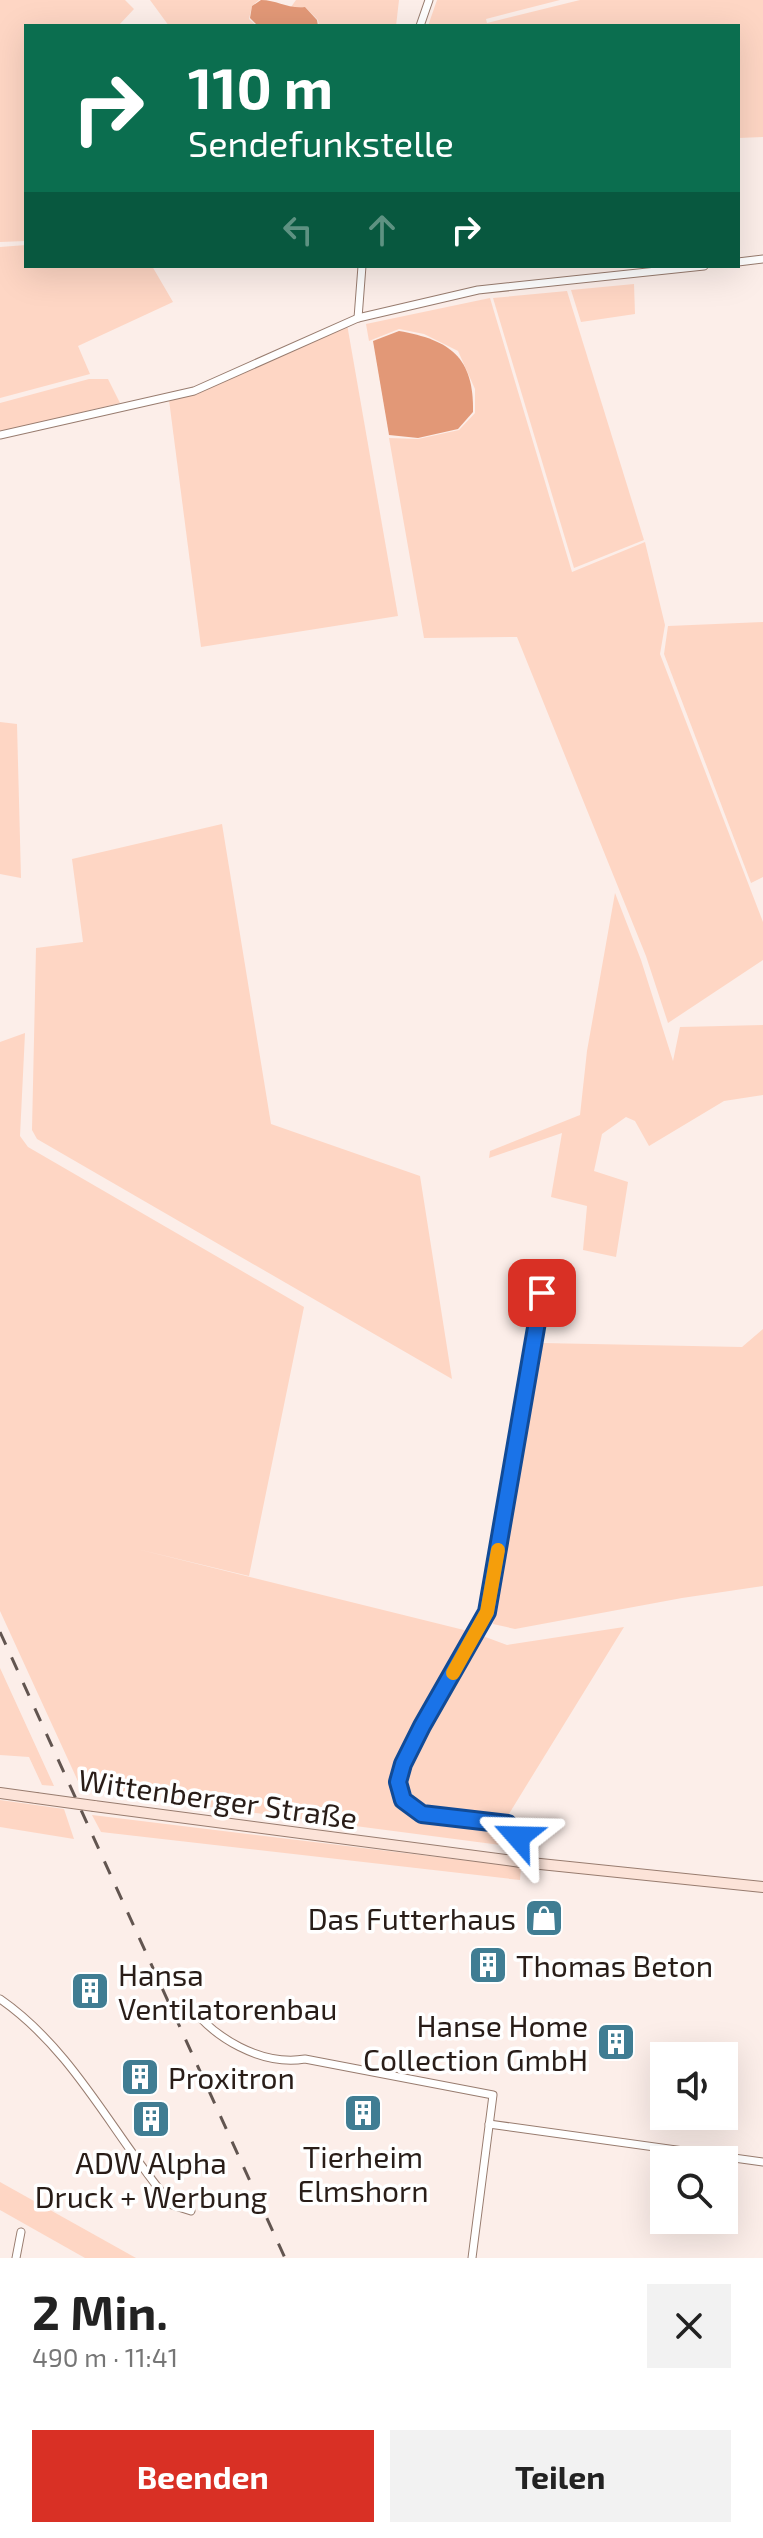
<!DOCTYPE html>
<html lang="de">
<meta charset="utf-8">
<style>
:root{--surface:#fff;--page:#f2f2f2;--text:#222;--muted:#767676;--accent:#d93025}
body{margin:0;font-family:"Exo 2",sans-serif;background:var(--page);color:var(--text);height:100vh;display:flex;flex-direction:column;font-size:30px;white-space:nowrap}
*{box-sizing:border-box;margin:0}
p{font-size:26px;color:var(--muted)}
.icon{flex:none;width:44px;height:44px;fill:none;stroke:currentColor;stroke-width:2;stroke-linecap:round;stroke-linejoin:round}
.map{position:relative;height:2258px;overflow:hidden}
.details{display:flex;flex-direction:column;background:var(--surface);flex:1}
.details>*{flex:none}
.top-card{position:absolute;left:24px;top:24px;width:716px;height:244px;border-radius:0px;box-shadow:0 8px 32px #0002;background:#0b6e4f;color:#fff;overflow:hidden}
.tools{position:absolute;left:650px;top:2042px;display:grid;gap:16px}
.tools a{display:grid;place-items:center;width:88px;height:88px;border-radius:0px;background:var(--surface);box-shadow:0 8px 32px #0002;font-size:40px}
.pin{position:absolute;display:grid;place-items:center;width:68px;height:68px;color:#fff;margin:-34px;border-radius:16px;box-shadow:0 4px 12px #0006}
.me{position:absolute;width:88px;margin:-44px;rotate:295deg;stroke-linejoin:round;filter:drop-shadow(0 0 6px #0008)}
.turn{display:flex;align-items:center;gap:28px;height:168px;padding:0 32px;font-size:36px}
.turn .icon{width:104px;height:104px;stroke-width:2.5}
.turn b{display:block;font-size:56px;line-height:68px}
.lanes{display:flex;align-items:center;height:76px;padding:0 32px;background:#0003;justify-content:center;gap:40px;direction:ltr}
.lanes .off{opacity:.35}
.round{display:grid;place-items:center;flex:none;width:84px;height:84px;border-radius:0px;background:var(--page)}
.head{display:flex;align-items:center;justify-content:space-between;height:136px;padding:0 32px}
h1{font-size:48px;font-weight:700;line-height:60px}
.action{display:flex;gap:16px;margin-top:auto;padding:16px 32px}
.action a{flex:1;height:92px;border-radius:0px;background:var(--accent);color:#fff;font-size:32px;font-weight:700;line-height:92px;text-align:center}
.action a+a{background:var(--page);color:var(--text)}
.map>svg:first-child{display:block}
</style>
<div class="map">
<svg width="763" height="2258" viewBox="0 0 763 2258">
<rect width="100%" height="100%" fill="#fceee9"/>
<!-- green -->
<g fill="#fed6c4">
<polygon points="0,0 125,0 134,9 118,26 26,26 26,241 0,242"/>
<polygon points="150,0 259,0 252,6 249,19 257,26 169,26"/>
<polygon points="296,0 399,0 396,26 319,26 318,20 305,7 291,7"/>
<polygon points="437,0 560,0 486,19 487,23 580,0 763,0 763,137 738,138 738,26 428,26"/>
<polygon points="26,245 26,266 152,266 173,302 78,346 90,374 0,398 0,247"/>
<polygon points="634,284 635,314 581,322 571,290"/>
<polygon points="567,291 644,540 574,568 493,298"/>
<polygon points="490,298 572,572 645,542 665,625 660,654 763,922 763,960 668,1023 646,956 517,637 424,638 389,438 418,439 459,430 475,413 475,389 458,351 424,334 399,329 369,341 366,324"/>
<polygon points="347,324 398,616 201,647 169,400"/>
<polygon points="89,379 108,379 120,403 0,432 0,403"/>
<polygon points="763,622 763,877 751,883 664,654 668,626"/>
<polygon points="0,722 17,724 21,878 0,874"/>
<polygon points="222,824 271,1124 420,1176 452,1379 37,1139 32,1130 36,948 83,942 72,859"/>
<polygon points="615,893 641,960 673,1061 680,1027 763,1025 763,1095 724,1101 649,1146 635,1121 626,1117 602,1134 594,1171 628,1182 616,1257 583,1250 587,1206 551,1197 562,1133 489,1158 490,1151 580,1115 587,1051"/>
<path d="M25,1033L20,1136L28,1147L304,1307L249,1576L137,1549L472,1632C447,1672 401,1732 392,1776C390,1787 394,1797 396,1807L417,1821L507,1831L513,1837L515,1847L82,1790L0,1611V1042Z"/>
<polygon points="763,1329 763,1586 682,1598 515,1629 493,1624 542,1343 742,1347"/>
<path d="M624,1627L507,1817L423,1804C401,1789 408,1775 416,1753L480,1635L507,1645Z"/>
<polygon points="0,1668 54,1786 42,1785 29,1757 0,1755"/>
<polygon points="0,1800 64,1809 74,1839 0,1827"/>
<polygon points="92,1815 521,1867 520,1880 101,1832"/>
<polygon points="0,2182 136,2258 85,2258 0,2210"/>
</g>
<!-- water -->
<g fill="#e29877">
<path d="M261,0C277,0 288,9 305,7L317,20L318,26H258L250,18L252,6Z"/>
<path d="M399,331C450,340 474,357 473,412L458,429L418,438L389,435L373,341Z"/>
</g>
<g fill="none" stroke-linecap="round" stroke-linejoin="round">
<!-- street casing -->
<g stroke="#987c6f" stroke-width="9">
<g id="street">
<polyline points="420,26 429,0"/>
<polyline points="738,262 763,259"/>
<polyline points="358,318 362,266"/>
<polyline points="0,435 194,391 358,318 478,290 704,266"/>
<polyline points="521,1862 518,1837 508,1824 422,1814 403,1800 398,1782 403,1764 422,1726 487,1612 542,1293"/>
<path d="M0,1999C75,2051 114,2137 172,2205L191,2211"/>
<path d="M188,2003C213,2038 261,2066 305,2059L493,2095L472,2258"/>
<polyline points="489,2124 763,2162"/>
<polyline points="16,2258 21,2232"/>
</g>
</g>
<!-- secondary casing -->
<g stroke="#987c6f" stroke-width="12">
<g id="secondary">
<polyline points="0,1793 36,1798"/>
<polyline points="94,1806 521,1862 763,1887"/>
</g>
</g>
<!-- street -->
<use href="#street" stroke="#fff" stroke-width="7"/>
<!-- secondary -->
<use href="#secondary" stroke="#fce3d8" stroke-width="10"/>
<!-- rail -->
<polyline stroke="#625550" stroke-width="3" stroke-dasharray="14 14" stroke-linecap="butt" points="0,1632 285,2258"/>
<!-- secondary-bridge casing -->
<g stroke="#987c6f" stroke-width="12" stroke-linecap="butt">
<polyline id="secondary-bridge" points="36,1798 94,1806"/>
</g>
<!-- secondary-bridge -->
<use href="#secondary-bridge" stroke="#fce3d8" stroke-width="10"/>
</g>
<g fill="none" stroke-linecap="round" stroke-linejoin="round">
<!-- route casing -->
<g stroke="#114b97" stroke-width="20">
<polyline id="route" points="518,1837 508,1824 422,1814 403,1800 398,1782 403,1764 422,1726 487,1612 542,1293"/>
</g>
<!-- route -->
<use href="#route" stroke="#1a73e8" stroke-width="14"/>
<!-- slow -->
<polyline stroke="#f59e0b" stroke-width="14" points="453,1673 487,1612 498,1550"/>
</g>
<!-- icons -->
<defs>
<g id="shop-square" transform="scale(2)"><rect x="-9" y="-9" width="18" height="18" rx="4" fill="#407d93" stroke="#fff"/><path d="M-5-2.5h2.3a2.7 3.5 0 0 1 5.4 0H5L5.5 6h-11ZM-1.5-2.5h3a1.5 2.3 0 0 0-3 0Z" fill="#fff"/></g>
<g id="building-square" transform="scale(2)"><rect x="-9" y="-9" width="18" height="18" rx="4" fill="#407d93" stroke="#fff"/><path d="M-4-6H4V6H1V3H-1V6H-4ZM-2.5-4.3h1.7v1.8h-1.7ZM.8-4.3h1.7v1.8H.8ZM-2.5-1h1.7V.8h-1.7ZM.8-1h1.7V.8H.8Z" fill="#fff"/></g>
</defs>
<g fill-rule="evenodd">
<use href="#shop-square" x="544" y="1918"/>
<use href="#building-square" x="488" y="1965"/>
<use href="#building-square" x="90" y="1991"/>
<use href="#building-square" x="616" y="2042"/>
<use href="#building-square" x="140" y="2077"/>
<use href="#building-square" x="363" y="2113"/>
<use href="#building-square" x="151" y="2119"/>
</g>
<g text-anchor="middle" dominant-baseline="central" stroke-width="7" stroke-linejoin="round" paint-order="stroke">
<!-- street labels -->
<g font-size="30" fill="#291d18" stroke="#fff">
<text transform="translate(218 1798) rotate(8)">Wittenberger Straße</text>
</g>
<!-- poi labels -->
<g font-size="30" fill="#291d18" stroke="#fff" text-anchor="start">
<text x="516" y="1918" text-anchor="end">Das Futterhaus</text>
<text x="516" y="1965">Thomas Beton</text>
<text x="118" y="1974">Hansa<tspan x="118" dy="34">Ventilatorenbau</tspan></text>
<text x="588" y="2025" text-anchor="end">Hanse Home<tspan x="588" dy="34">Collection GmbH</tspan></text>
<text x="168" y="2077">Proxitron</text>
<text x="363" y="2156" text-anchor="middle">Tierheim<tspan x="363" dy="34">Elmshorn</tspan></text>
<text x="151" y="2162" text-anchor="middle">ADW Alpha<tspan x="151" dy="34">Druck + Werbung</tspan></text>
</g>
</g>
</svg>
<div class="tools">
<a><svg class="icon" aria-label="sound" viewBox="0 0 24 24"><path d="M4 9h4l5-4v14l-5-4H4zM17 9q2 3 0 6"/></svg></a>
<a><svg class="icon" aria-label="search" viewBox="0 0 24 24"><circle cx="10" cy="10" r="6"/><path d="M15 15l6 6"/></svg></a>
</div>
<div class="pin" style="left:542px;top:1293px;background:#d93025"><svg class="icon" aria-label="arrive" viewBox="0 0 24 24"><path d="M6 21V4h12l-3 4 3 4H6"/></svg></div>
<svg class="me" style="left:518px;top:1837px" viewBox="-20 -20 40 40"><path d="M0-17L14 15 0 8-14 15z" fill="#1a73e8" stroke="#fff" stroke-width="4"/></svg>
<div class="top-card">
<div class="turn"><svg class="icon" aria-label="right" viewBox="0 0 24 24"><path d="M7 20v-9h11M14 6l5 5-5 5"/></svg><div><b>110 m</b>Sendefunkstelle</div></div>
<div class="lanes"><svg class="icon off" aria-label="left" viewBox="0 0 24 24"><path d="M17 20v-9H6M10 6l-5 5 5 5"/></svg><svg class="icon off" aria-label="ahead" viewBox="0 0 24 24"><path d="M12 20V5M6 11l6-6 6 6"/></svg><svg class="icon" aria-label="right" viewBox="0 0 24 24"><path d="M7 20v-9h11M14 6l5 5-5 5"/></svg></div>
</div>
</div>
<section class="details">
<div class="head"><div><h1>2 Min.</h1><p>490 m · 11:41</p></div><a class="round"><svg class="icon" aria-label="close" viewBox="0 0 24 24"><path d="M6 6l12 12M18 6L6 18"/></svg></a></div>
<div class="action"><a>Beenden</a><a>Teilen</a></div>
</section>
